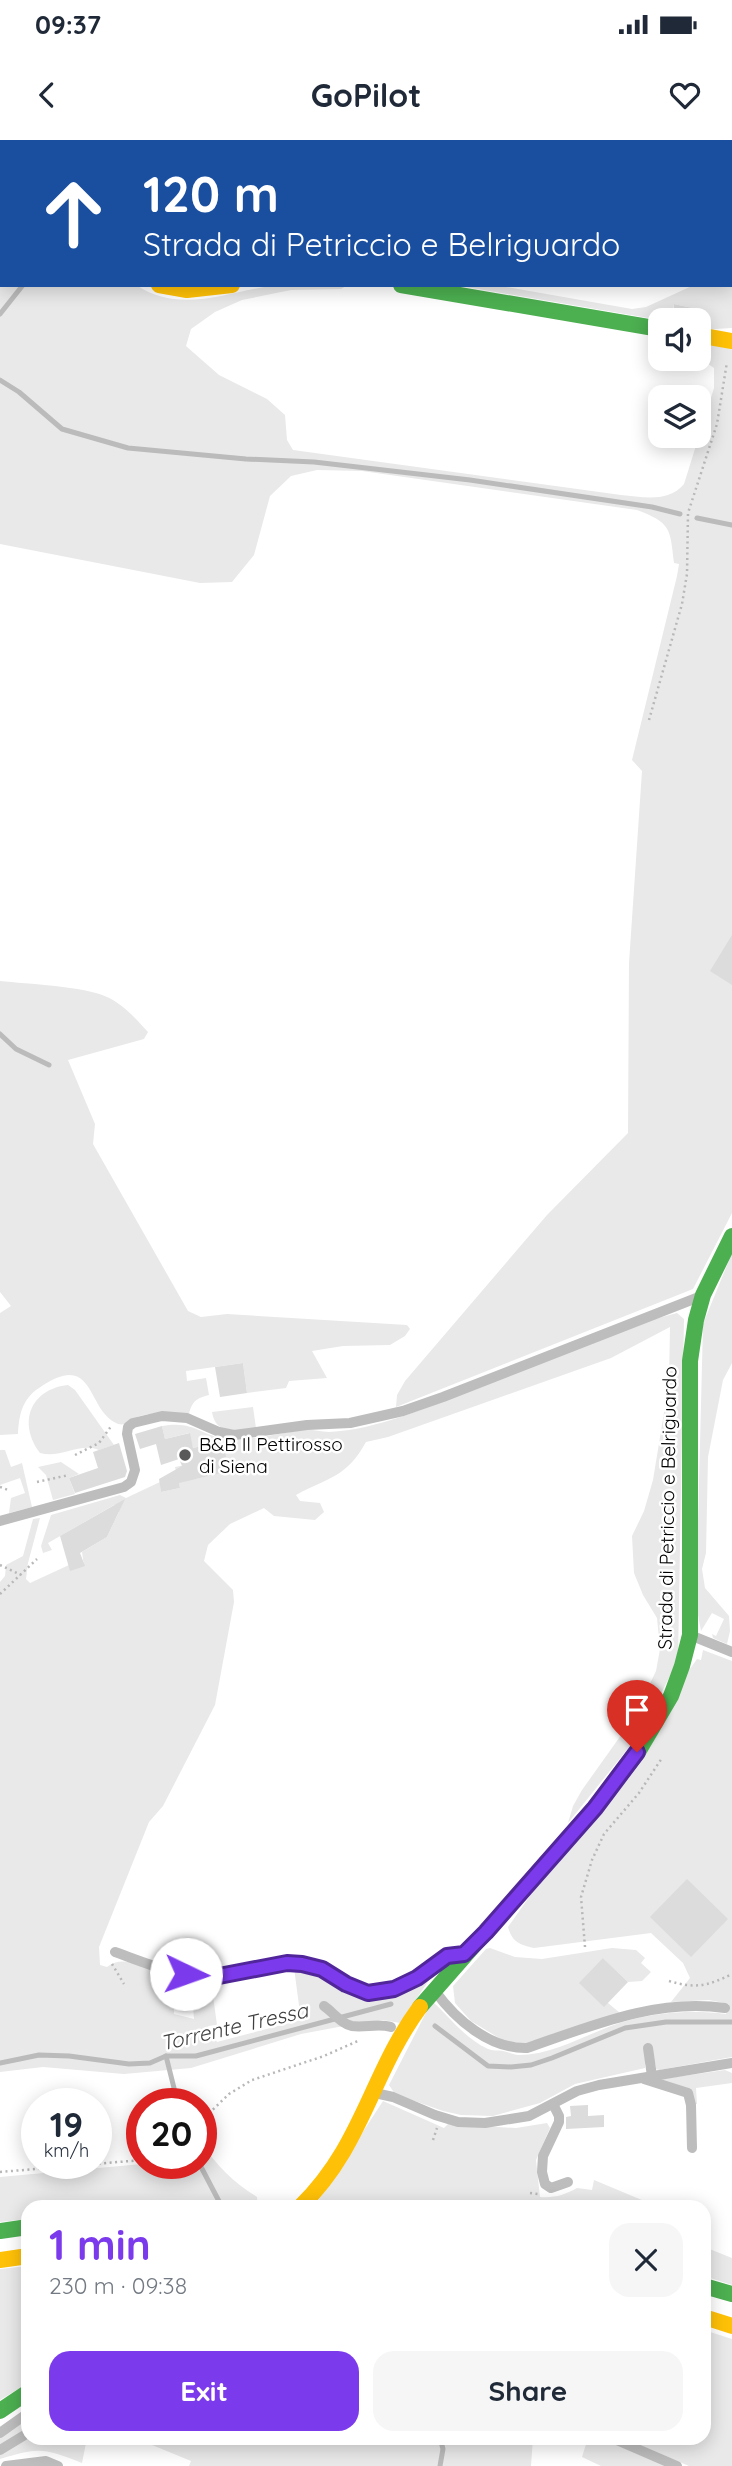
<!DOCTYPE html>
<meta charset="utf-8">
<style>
:root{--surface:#fff;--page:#f6f6f7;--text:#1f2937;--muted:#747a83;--accent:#7c3aed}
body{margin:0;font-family:Quicksand,sans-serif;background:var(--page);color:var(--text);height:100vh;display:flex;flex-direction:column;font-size:26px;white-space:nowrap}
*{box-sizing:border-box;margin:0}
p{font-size:23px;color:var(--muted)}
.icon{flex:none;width:38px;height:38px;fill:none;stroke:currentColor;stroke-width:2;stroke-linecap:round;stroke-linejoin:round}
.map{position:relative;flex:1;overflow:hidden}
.drawer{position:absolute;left:21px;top:2060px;width:690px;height:245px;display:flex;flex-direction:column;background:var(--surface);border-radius:21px;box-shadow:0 4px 18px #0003}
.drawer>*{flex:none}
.hud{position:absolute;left:0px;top:0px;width:733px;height:147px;box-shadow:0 4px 18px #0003;background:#1a4fa0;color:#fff;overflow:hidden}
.buttons{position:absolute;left:648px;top:168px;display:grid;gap:14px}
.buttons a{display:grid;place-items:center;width:63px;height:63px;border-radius:14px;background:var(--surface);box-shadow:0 4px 18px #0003;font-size:35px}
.speed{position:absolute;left:21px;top:1948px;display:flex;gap:14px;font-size:35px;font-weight:700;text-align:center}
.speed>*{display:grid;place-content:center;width:91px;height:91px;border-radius:50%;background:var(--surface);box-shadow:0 4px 18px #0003;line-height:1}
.speed small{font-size:18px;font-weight:400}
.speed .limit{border:10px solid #d22;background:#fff;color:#111}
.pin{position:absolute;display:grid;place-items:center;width:60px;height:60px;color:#fff;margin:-72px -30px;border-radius:50% 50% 50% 0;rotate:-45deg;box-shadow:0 0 7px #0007}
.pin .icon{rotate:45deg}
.me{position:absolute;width:77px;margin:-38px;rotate:93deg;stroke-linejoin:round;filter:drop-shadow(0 0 5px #0008)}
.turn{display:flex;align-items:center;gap:24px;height:147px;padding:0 28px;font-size:32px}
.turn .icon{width:91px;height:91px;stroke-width:2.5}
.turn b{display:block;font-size:49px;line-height:60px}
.round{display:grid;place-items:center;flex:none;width:74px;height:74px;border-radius:21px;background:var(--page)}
.overview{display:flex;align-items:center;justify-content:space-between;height:119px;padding:0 28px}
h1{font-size:42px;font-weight:700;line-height:52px;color:var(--accent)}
.cta{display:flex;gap:14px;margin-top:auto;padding:14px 28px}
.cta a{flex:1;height:80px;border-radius:21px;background:var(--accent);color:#fff;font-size:28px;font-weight:700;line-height:80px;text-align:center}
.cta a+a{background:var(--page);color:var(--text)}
.status{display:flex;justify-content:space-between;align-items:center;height:49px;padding:0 35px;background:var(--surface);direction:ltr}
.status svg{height:19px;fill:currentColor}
header{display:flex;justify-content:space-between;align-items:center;height:91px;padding:0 28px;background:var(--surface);font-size:32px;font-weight:700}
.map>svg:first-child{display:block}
</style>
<div class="status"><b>09:37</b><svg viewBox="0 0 49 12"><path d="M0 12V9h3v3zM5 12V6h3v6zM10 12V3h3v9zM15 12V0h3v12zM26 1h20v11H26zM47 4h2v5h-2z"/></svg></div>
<header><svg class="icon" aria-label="back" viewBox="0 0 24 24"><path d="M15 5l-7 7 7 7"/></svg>GoPilot<svg class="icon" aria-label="heart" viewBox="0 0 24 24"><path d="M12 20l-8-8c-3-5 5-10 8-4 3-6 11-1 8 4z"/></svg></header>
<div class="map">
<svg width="732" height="2326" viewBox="0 0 732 2326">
<rect width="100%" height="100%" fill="#fff"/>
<!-- green -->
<g fill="#e9e9e9">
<path d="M0,1L2,145H136C181,175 229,151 277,145C300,143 325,145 348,145L341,149L291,150L242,160L215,172L191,189L186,206L219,235L267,259L285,275L287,300L293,310L621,355C643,357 668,363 684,344L714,248V228L698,217V203L732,208V1073L693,1149L396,1267L397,1255L405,1241L547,1075L628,993L629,823L642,631L632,620L677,436L679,424L674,423C670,388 671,383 637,370L362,331L317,330L291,336L270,356L254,415L232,442L200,443L0,404Z"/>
<polygon points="732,121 732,188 698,190 698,180 695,180 697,169 674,164 671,180 660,180 455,145 495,145 632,169 646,167 694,145 732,145"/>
<path d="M0,841C27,844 84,846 107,857C123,864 137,880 148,892L144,899L68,920L95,984L93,1004L188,1171L201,1177L227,1174L407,1185L410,1189L405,1196L390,1205L343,1206L312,1211L327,1238L289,1241L286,1248L247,1253L243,1223L186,1231L187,1241L206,1238L209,1255C197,1258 192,1261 189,1274C173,1273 156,1272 140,1276C132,1278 126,1288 116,1283C86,1269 95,1209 39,1248C22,1259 19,1275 18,1294L0,1295V1173L11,1166L0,1152Z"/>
<polygon points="732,1113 732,1223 723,1240 708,1317 706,1413 702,1429 705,1448 729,1476 730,1491 727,1504 713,1498 712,1494 716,1496 724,1479 712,1473 701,1491 696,1464 703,1184"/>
<path d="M677,1173L684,1179L678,1520L642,1591L568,1683L573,1666L582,1650L634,1577L656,1531L660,1509L657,1478L643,1455L634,1433L632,1396L644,1371L653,1340L669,1242L670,1187L611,1218L388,1297L366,1302C346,1338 329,1337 296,1355L300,1361L320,1363L324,1372L315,1380L274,1376L264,1368L230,1384L208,1405L204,1421L233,1450L234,1462L215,1565L163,1666L149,1682L99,1807L100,1825L107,1827C124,1813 151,1830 169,1836L174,1840V1874L194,1879L192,1853L213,1856L217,1885L208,1886L217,1902L301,1880L294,1828L311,1830L371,1858C400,1858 420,1839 442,1821L400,1883L383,1880L365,1882L301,1894L191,1928L124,1934L43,1927L0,1932V1442L5,1436L6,1425L23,1416L33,1379L40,1378L28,1423L26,1439L30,1443L69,1425L84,1426L82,1412L107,1397L119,1372L114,1365L48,1403L52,1410L43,1413L41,1406L51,1375L120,1355L126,1358L160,1342L161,1352L180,1348L175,1327L190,1324L195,1339L229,1331L222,1301L193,1308L189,1293L165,1299L162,1286C195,1280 200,1296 228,1299C253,1301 278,1293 303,1290C312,1289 320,1292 329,1292C377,1290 433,1265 478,1248C534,1226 590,1203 647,1181Z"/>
<path d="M68,1245L75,1250L114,1305L99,1310C80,1302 60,1319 40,1313C17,1282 31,1249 68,1245Z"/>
<path d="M253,1267L256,1288C238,1291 216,1296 212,1272Z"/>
<polygon points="0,1310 5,1310 11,1327 22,1323 32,1367 9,1373 11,1358 25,1353 20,1338 0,1345"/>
<polygon points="61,1322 79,1334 69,1338 75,1354 53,1360 46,1335 38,1327"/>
<path d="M703,1510L732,1521V1917L659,1930L656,1929L655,1922L645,1924V1928L575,1944L540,1963L493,1976L461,1975L443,1971L395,1954L389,1945L432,1861C450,1877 464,1898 488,1909C492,1911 498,1910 503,1911C509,1912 513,1915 519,1915C557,1915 594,1889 630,1880C662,1872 693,1870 726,1874L729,1864L709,1860L671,1862L690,1838L683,1823L651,1793L534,1808C520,1805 512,1802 508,1787L697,1519L701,1520Z"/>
<polygon points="490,1808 515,1817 542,1819 612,1808 636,1810 645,1818 641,1823 651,1832 642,1841 628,1842 603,1818 608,1863 620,1873 526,1904 504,1901 471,1881 455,1863 453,1846 486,1809"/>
<polygon points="725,1930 732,1933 732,1943 696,1948 697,1964 695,1964 694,1960 662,1941 662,1939"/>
<path d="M383,1961L444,1988L448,1984L516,1988L547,1983L550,1988L536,2020L540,2057C555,2058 564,2055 577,2048L592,2050L594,2040L649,2063V2067H314Z"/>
<path d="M201,2002C217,2026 233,2042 257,2057L258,2067H28V2079L0,2082V2037L153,2023H201Z"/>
<polygon points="704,2100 707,2100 707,2108 732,2118 732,2145 704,2136"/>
<polygon points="28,2126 28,2243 0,2260 0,2129"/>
<polygon points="704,2190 732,2199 732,2326 689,2326 624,2298 704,2298"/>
<path d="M28,2269V2298H87L82,2323C43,2308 40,2307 0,2319V2289Z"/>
<polygon points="135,2298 533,2298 531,2326 189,2326 191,2321"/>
<polygon points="588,2298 600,2298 666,2326 601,2326 582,2317"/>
</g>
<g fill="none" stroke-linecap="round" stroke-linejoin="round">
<!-- stream -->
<g stroke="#bbb" stroke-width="5">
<polyline points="101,2 103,0"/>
<polyline points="0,8 2,10"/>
<polyline points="0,174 23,145"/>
<polyline points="0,240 19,252 62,289 128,308 246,319 314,322 470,340 652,367 680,374"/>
<polyline points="697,378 732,385"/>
<polyline points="0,894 16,909 49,925"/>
<polyline points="435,1886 488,1926 511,1927 531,1925 552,1918 625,1888 666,1882 732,1882"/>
<polyline points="166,1916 178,1964"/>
<polyline points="0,1923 39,1915 69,1916 129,1924 150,1923 166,1916 196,1916 391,1864"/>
<polyline points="199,2023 222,2067"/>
<polyline points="440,2326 443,2309 440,2298"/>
</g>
</g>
<!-- building -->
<g fill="#dcdcdc">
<polygon points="674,164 697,169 695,180 673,180"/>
<polygon points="732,795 732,845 710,831"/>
<polygon points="243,1223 247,1253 220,1257 215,1227"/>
<polygon points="162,1286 165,1299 190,1293 193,1308 222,1301 230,1331 179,1343 180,1348 161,1352 159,1339 182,1326 179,1319 161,1325 156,1304 140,1309 135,1294"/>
<polygon points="119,1303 127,1331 125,1337 75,1353 69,1338 98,1328 93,1312"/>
<polygon points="125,1359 107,1397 80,1413 85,1426 70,1431 60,1396"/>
<polygon points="687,1739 728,1779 691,1817 650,1777"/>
<polygon points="603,1818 628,1842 604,1867 579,1843"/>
<polygon points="588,1965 588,1976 604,1975 604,1987 566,1989 566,1977 571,1976 570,1966"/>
</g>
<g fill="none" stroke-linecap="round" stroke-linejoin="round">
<!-- path -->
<g stroke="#b8b8b8" stroke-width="2.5" stroke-dasharray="2 3.5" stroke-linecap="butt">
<polyline points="649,580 682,464 687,434 688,373 717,284 727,222"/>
<polyline points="75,1315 99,1303 112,1285"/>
<polyline points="37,1342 69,1335"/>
<polyline points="0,1347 8,1350"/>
<polyline points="0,1425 21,1435"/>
<polyline points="0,1454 37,1419"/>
<polyline points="585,1807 581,1757 592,1720 604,1694 639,1653 662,1618"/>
<polyline points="112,1824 124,1844"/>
<path d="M669,1841C695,1849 708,1846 732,1834"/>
<polyline points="207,1850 207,1864"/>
<polyline points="201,1981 229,1954 252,1940 324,1916 360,1900"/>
<polyline points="433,2000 437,1988"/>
<polyline points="0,2032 142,2020"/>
<polyline points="530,2053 538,2054"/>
</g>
<!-- lane -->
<g stroke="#bdbdbd" stroke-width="10">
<polyline points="0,1381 124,1347 131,1342 135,1330 127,1294 128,1287 133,1283 162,1276 187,1278 219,1292 234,1295 307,1285 350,1283 403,1271 443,1257 699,1157"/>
<polyline points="690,1495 732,1512"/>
<path d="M115,1812C148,1824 182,1839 218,1836C248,1834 277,1818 307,1825C334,1830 352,1857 381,1853C411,1848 433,1817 456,1815"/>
<path d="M435,1851C456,1880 490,1909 527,1908C591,1886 656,1858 725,1868"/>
<path d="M324,1866C333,1872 341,1884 352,1886C365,1888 378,1883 391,1887"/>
<polyline points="648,1908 652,1936"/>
<polyline points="644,1939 688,1953 691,1965 692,2008"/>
<polyline points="375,1953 393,1957 435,1975 458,1982 485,1983 529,1976 577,1951 599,1945 732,1923"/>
<polyline points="553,1964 559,1976 559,1982 543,2016 542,2032 545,2044 551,2048 568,2042"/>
<polyline points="0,2293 28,2273"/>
<polyline points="612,2298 677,2326"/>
<polyline points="0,2310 28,2293"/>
<polyline points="6,2326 46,2321 58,2326"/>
</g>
<!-- fast -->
<g stroke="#4caf50" stroke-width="16">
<polyline points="12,0 14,2"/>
<polyline points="401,145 660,189"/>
<polyline points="420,1867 598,1664 638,1612 671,1556 682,1526 690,1495 690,1221 696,1180 703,1155 732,1096"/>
<polyline points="0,2091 28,2087"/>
<polyline points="704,2146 732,2154"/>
<polyline points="0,2271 28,2252"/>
</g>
<!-- slow -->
<g stroke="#ffc107" stroke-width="16">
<polyline points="159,145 187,150 232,145"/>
<polyline points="698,195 732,201"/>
<path d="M300,2067C363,2006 371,1933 420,1867"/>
<polyline points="0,2120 28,2116"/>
<polyline points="704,2177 732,2186"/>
</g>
</g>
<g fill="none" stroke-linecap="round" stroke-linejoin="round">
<!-- route casing -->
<g stroke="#51269a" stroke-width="18">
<polyline id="route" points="186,1834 219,1836 287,1823 302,1824 322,1829 346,1844 368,1853 394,1849 417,1838 447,1816 464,1814 486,1792 595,1668 637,1612"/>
</g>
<!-- route -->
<use href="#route" stroke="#7c3aed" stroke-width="12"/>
</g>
<!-- markers -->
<circle fill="#595959" stroke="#fff" stroke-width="2.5" cx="185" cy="1315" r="7"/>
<g text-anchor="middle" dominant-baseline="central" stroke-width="5" stroke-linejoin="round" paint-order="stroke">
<!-- poi labels -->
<g font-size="19" fill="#000" stroke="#fff" text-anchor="start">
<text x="199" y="1304">B&amp;B Il Pettirosso<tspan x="199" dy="22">di Siena</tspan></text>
</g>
<!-- street labels -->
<g font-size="19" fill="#000" stroke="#fff">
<text transform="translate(667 1368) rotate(-89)">Strada di Petriccio e Belriguardo</text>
</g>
<!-- water labels -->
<g font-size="21" font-style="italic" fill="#3f3f3f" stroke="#fff">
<text transform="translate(234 1886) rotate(-13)">Torrente Tressa</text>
</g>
</g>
</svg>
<div class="buttons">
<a><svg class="icon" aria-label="sound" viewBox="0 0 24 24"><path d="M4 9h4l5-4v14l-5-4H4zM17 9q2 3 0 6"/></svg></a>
<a><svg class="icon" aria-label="layers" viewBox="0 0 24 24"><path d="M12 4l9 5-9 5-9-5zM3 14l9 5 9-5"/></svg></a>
</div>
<div class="speed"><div>19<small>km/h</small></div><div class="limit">20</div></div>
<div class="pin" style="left:637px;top:1612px;background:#d93025"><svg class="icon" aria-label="arrive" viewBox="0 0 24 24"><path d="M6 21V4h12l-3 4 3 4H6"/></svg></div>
<svg class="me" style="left:186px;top:1834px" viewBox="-20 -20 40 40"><circle r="19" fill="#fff"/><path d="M0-13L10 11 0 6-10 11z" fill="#7c3aed"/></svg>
<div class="hud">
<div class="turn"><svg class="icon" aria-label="ahead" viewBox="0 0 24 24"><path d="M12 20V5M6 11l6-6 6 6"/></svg><div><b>120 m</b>Strada di Petriccio e Belriguardo</div></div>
</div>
<section class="drawer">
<div class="overview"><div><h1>1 min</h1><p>230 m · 09:38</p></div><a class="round"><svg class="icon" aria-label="close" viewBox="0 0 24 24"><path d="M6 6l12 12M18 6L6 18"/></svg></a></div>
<div class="cta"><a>Exit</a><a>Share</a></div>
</section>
</div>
